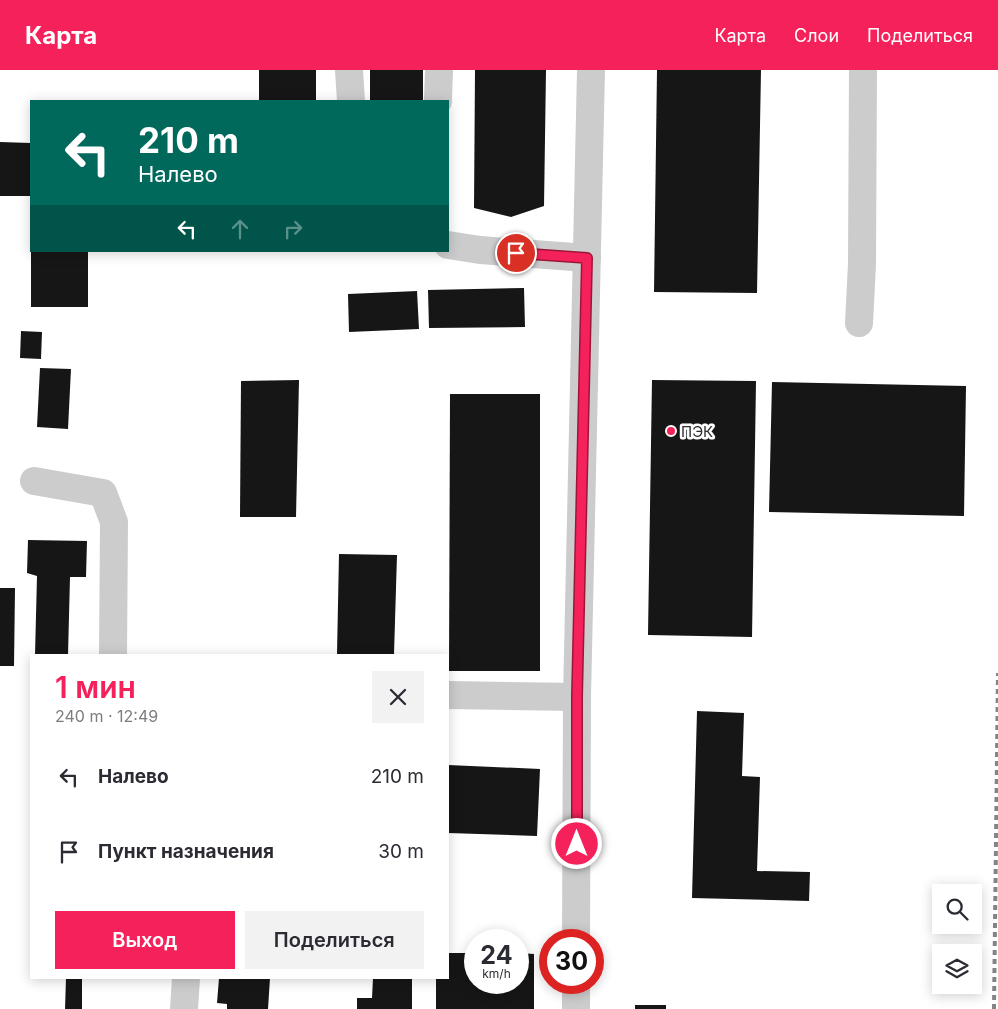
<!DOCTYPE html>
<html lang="ru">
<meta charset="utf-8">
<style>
:root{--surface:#fff;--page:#f2f2f3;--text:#2b2b33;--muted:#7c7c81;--accent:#f5215a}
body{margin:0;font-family:Inter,sans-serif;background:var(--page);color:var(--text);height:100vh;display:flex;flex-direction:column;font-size:19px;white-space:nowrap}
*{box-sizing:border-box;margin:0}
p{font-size:16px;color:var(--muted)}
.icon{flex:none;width:28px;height:28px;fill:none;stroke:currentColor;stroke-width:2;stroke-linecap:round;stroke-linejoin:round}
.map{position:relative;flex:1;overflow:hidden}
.drawer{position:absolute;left:30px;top:584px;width:419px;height:325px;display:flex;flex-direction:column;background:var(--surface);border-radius:0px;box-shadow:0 2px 12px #0003}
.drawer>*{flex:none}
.guide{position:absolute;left:30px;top:30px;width:419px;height:152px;border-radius:0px;box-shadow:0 2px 12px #0003;background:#00695c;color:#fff;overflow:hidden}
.buttons{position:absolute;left:932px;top:814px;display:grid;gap:10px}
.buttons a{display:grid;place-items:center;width:50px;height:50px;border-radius:0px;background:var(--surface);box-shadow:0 2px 12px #0003;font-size:25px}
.speed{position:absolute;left:464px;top:859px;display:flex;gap:10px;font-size:25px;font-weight:700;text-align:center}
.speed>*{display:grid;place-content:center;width:65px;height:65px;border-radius:50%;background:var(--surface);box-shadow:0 2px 12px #0003;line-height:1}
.speed small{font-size:12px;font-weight:400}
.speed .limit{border:8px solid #d22;background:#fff;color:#111}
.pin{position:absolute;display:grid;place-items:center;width:42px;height:42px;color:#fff;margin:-21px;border:2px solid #fff;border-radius:50%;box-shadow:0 1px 5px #0007}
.me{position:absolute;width:55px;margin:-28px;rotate:0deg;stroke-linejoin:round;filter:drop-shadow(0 0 4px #0008)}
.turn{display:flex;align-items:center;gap:18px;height:105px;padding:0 25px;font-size:22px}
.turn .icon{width:65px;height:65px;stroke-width:2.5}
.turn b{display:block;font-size:35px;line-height:42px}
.lanes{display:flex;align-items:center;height:48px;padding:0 25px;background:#0003;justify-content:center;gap:25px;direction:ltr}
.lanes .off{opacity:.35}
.round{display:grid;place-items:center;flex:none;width:52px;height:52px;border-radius:0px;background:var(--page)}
.head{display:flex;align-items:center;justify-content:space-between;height:85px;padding:0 25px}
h1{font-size:30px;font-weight:600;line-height:38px;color:var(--accent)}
.primary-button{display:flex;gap:10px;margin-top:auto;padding:10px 25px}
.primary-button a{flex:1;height:58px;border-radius:0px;background:var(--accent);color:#fff;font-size:20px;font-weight:600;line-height:58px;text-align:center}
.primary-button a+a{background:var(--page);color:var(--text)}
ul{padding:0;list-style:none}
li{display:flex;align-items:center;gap:15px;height:75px;padding:0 25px}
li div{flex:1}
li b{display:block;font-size:19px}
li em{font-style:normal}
header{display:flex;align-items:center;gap:30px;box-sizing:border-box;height:70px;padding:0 25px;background:var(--accent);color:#fff}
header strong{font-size:24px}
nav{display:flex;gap:28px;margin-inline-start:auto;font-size:18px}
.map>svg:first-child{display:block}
</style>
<header>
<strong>Карта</strong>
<nav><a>Карта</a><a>Слои</a><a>Поделиться</a></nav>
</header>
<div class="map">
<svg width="998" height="939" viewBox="0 0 998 939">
<rect width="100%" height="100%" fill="#fff"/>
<!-- building -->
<g fill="#161616">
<rect x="259" y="0" width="57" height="31"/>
<rect x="370" y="0" width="53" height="31"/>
<polygon points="475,0 546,0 544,136 511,147 474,138"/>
<polygon points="657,0 761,0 757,223 654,222"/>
<polygon points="0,72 31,73 31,126 0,126"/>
<rect x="31" y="181" width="57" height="56"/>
<polygon points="524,218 525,257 429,258 428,220"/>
<polygon points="417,221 419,259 349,262 348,224"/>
<polygon points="21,261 42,262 41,289 20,288"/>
<polygon points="40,298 71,299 68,359 37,357"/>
<polygon points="299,310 296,447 240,447 241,311"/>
<polygon points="652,310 756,311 752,567 648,565"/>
<polygon points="772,312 966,316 964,446 769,442"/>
<polygon points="450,324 540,324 540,601 449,601"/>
<polygon points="28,470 87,471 86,507 70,507 68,585 35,585 37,506 27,503"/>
<polygon points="339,484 397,485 394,584 337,584"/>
<polygon points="0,518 15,518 14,596 0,596"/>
<polygon points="697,641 744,643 742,706 760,707 757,801 810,802 809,831 692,828"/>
<polygon points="448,695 540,699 537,766 448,763"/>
<polygon points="448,883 475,883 475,912 518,912 518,883 534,884 534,939 436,939 436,908 448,908"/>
<polygon points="66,908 82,908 82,939 65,939"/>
<polygon points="219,908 270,908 268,939 227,939 227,934 217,933"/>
<polygon points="373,908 412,908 412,939 357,939 357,928 372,928"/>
<rect x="635" y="935" width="31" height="4"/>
</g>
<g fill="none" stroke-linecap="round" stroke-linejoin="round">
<!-- minor -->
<g stroke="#ccc" stroke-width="28">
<polyline points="349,0 351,31"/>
<polyline points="438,31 439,0"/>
<polyline points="448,175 480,180 587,188"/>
<polyline points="859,253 862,194 863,0"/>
<polyline points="34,411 103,423 114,452 113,585"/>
<polyline points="448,625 577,627"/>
<polyline points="576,870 577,627 591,0"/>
<polyline points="184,939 186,908"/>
<polyline points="576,939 576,912"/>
</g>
<!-- rail -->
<polyline stroke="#848484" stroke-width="4" stroke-dasharray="5 4" stroke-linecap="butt" points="994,939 998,603"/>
</g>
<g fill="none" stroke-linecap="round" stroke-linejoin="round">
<!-- route casing -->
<g stroke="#9f153a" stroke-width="12">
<polyline id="route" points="516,183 587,188 577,627 577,774"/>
</g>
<!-- route -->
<use href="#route" stroke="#f5215a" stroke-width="9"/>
</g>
<!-- markers -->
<circle fill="#f5215a" stroke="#fff" stroke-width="2" cx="671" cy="361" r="5"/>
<g text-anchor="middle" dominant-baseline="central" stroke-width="5" stroke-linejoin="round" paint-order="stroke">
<!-- poi labels -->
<g font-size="15" fill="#2f2f2f" stroke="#fff" text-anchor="start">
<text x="681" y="361">ПЭК</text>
</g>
</g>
</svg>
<div class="buttons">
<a><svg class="icon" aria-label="search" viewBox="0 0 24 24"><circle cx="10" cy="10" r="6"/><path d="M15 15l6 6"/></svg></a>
<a><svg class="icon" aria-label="layers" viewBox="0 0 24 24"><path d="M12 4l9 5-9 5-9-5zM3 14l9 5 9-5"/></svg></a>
</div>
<div class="speed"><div>24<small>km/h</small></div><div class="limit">30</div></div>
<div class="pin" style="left:516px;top:183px;background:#d93025"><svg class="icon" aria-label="arrive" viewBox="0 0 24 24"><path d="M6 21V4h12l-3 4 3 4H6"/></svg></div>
<svg class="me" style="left:577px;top:774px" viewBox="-20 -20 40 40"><circle r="17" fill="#f5215a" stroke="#fff" stroke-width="3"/><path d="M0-11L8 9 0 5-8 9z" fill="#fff"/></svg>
<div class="guide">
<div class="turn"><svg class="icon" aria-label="left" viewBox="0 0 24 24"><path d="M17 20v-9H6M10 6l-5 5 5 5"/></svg><div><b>210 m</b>Налево</div></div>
<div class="lanes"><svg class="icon" aria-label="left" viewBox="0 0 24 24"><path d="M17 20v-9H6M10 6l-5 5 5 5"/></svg><svg class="icon off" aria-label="ahead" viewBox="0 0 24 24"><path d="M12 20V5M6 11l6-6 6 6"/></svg><svg class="icon off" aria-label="right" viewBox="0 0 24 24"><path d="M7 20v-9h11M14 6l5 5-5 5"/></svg></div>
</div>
<section class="drawer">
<div class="head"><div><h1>1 мин</h1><p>240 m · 12:49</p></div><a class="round"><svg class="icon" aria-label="close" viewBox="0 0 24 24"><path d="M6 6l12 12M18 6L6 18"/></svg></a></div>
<ul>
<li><svg class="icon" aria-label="left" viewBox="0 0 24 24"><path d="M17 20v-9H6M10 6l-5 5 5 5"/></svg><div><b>Налево</b></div><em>210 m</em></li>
<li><svg class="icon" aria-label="arrive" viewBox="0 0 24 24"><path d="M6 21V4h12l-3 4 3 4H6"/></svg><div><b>Пункт назначения</b></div><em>30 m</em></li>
</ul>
<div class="primary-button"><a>Выход</a><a>Поделиться</a></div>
</section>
</div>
